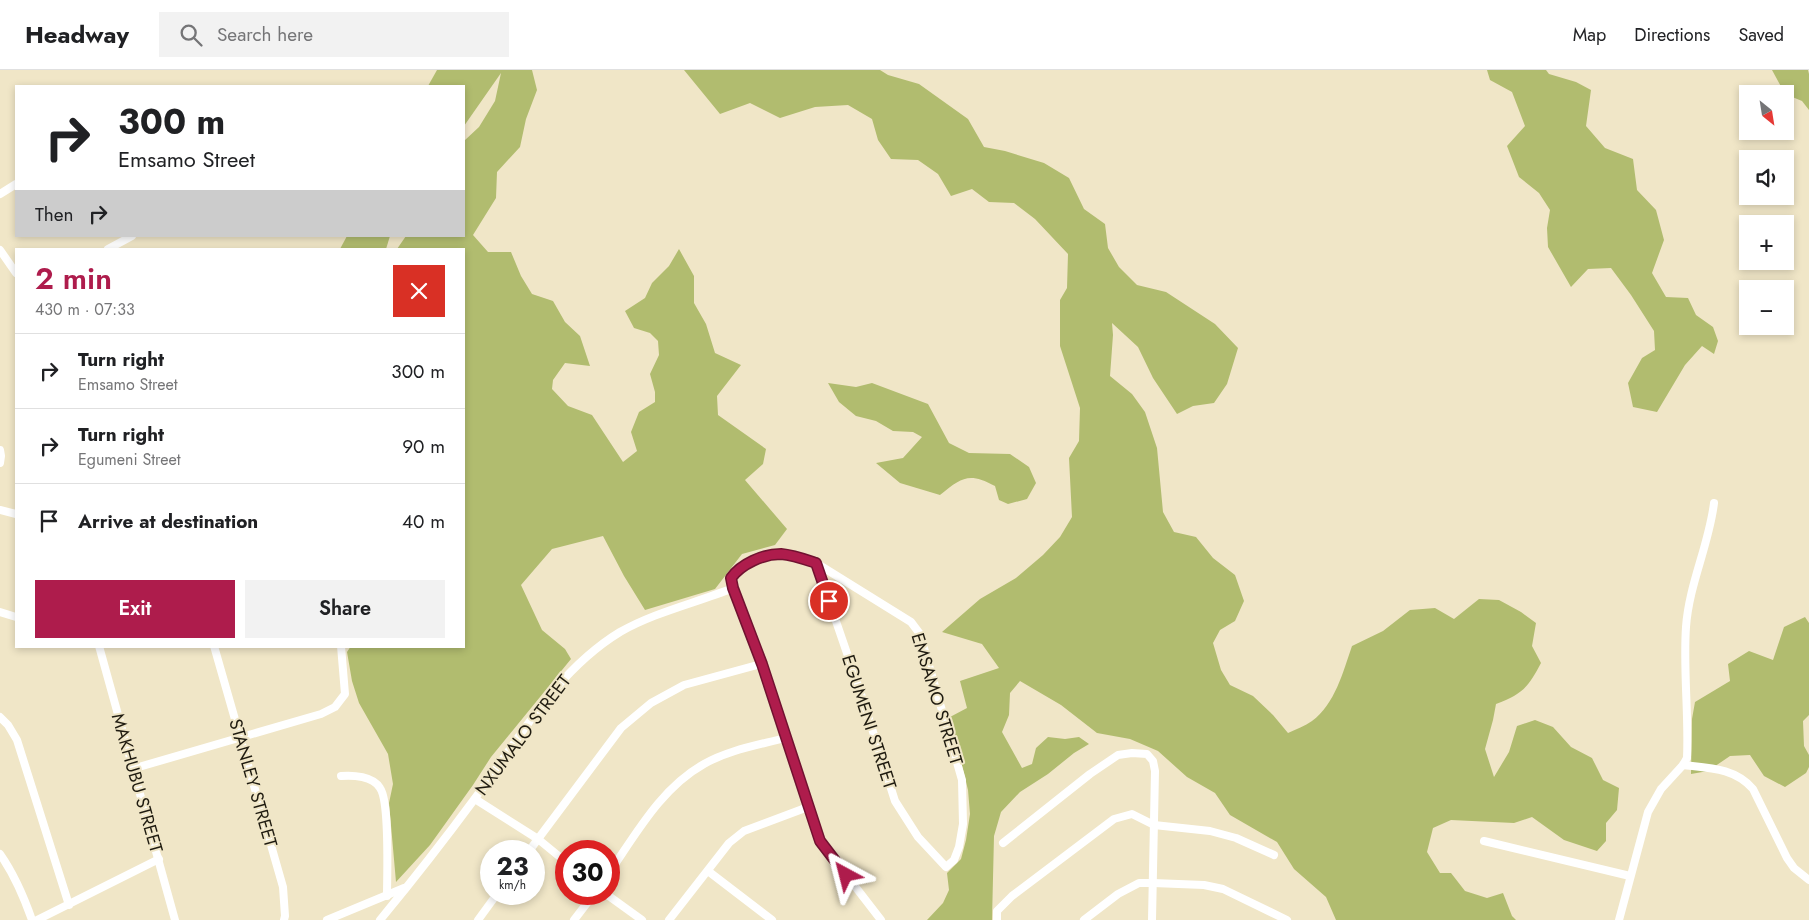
<!DOCTYPE html>
<meta charset="utf-8">
<style>
:root{--surface:#fff;--page:#f2f2f2;--text:#202124;--muted:#757577;--line:#e0e0e0;--accent:#ae1c4c}
body{margin:0;font-family:Jost,sans-serif;background:var(--page);color:var(--text);height:100vh;display:flex;flex-direction:column;font-size:19px;white-space:nowrap}
*{box-sizing:border-box;margin:0}
p{font-size:16px;color:var(--muted)}
.icon{flex:none;width:28px;height:28px;fill:none;stroke:currentColor;stroke-width:2;stroke-linecap:round;stroke-linejoin:round}
.map{position:relative;flex:1;overflow:hidden}
.sheet{position:absolute;left:15px;top:178px;width:450px;height:400px;display:flex;flex-direction:column;background:var(--surface);border-radius:0px;box-shadow:0 2px 8px #0003}
.sheet>*{flex:none}
.top-card{position:absolute;left:15px;top:15px;width:450px;height:152px;border-radius:0px;box-shadow:0 2px 8px #0003;background:#fff;color:var(--text);overflow:hidden}
.needle{width:32px;rotate:150deg}
.buttons{position:absolute;left:1739px;top:15px;display:grid;gap:10px}
.buttons a{display:grid;place-items:center;width:55px;height:55px;border-radius:0px;background:var(--surface);box-shadow:0 2px 8px #0003;font-size:25px}
.speed{position:absolute;left:480px;top:770px;display:flex;gap:10px;font-size:25px;font-weight:700;text-align:center}
.speed>*{display:grid;place-content:center;width:65px;height:65px;border-radius:50%;background:var(--surface);box-shadow:0 2px 8px #0003;line-height:1}
.speed small{font-size:12px;font-weight:400}
.speed .limit{border:8px solid #d22;background:#fff;color:#111}
.pin{position:absolute;display:grid;place-items:center;width:42px;height:42px;color:#fff;margin:-21px;border:2px solid #fff;border-radius:50%;box-shadow:0 1px 5px #0007}
.me{position:absolute;width:55px;margin:-28px;rotate:322deg;stroke-linejoin:round;filter:drop-shadow(0 0 4px #0008)}
.turn{display:flex;align-items:center;gap:18px;height:105px;padding:0 20px;font-size:22px}
.turn .icon{width:65px;height:65px;stroke-width:2.5}
.turn b{display:block;font-size:35px;line-height:42px}
.then{display:flex;align-items:center;height:48px;padding:0 20px;background:#0003;gap:10px;font-size:19px}
.round{display:grid;place-items:center;flex:none;width:52px;height:52px;border-radius:0px;background:var(--page)}
.summary{display:flex;align-items:center;justify-content:space-between;height:85px;padding:0 20px}
h1{font-size:30px;font-weight:600;line-height:38px;color:var(--accent)}
.button{display:flex;gap:10px;margin-top:auto;padding:10px 20px}
.button a{flex:1;height:58px;border-radius:0px;background:var(--accent);color:#fff;font-size:20px;font-weight:600;line-height:58px;text-align:center}
.button a+a{background:var(--page);color:var(--text)}
ul{padding:0;list-style:none}
li{display:flex;align-items:center;gap:15px;height:75px;padding:0 20px;border-top:1px solid var(--line)}
li div{flex:1}
li b{display:block;font-size:19px}
li em{font-style:normal}
header{display:flex;align-items:center;gap:30px;box-sizing:border-box;height:70px;padding:0 25px;background:var(--surface);border-bottom:1px solid var(--line)}
header strong{font-size:24px}
nav{display:flex;gap:28px;margin-inline-start:auto;font-size:18px}
.search{width:350px;height:45px;background:var(--page);display:flex;align-items:center;gap:12px;box-sizing:border-box;padding:0 18px;border-radius:0px;color:var(--muted);font-size:19px}
.map>svg:first-child{display:block}
</style>
<header>
<strong>Headway</strong>
<div class="search"><svg class="icon" aria-label="search" viewBox="0 0 24 24"><circle cx="10" cy="10" r="6"/><path d="M15 15l6 6"/></svg>Search here</div>
<nav><a>Map</a><a>Directions</a><a>Saved</a></nav>
</header>
<div class="map">
<svg width="1809" height="850" viewBox="0 0 1809 850">
<rect width="100%" height="100%" fill="#f0e6c7"/>
<!-- green -->
<g fill="#b1bc6f">
<polygon points="437,0 532,0 537,20 526,49 520,77 497,102 496,128 473,165 488,182 511,182 521,206 532,224 553,231 565,252 580,266 590,296 565,293 553,310 552,319 568,336 592,345 623,392 637,381 631,362 639,342 655,332 655,322 650,304 659,285 658,271 650,263 634,258 625,241 645,228 652,213 669,196 679,179 694,206 694,233 706,254 715,283 741,295 717,326 718,345 766,379 763,394 745,410 787,459 775,475 742,484 715,519 645,540 624,506 603,466 552,479 521,515 542,560 565,579 571,589 491,687 473,715 430,775 396,812 389,733 393,714 388,684 359,633 352,611 347,582 351,576 464,576 464,179 397,179 406,166 464,166 464,71 479,57 495,31 501,3 464,56 464,16 428,16"/>
<path d="M684,0H880L888,5L919,14L968,49L984,77L1005,81L1044,93L1069,108L1084,139L1105,154L1108,178L1119,197L1137,215L1166,222L1215,254L1238,278L1227,314L1214,333L1193,336L1177,344L1153,308L1138,277L1112,253L1113,265L1110,306L1132,324L1145,342L1157,378L1163,442L1174,462L1196,467L1213,488L1235,505L1244,531L1235,551L1220,560L1213,573L1221,600L1230,615L1253,626L1273,645L1288,663C1296,659 1305,656 1312,651C1335,634 1343,602 1352,576L1383,561L1410,540L1435,538L1454,549L1479,529L1499,530L1521,542L1536,553L1532,576L1541,593C1528,618 1522,624 1496,634L1493,650L1485,679L1494,707L1509,682L1517,656L1535,650L1553,657L1571,677L1592,688L1603,710L1619,718L1617,740L1606,753V771L1597,781L1564,770L1532,747L1514,753L1451,750L1433,758L1427,782L1440,803H1451L1465,821L1487,828L1503,823L1512,846L1516,850H1336L1326,827L1294,799L1277,772L1230,745L1215,723L1187,707L1158,681L1130,669L1097,663L1061,635L1020,611L1010,623L1009,645L1002,662L1022,698L1032,694L1036,678L1048,667L1065,669L1079,667L1089,674L1074,683L1048,704L1020,722L1001,742L994,766L992,850H927L943,833L949,820L947,803L961,789L966,770L970,744L968,720L950,647L967,638L960,611L999,598L982,574L942,562L980,529L1016,508L1043,485L1060,467L1072,447L1069,388L1079,371L1080,338L1060,276V230L1067,218L1068,184L1035,149L1014,133L989,132L972,119L951,126L938,104L918,90L891,89L878,70L872,49L848,35L815,37L780,48L750,33L720,44Z"/>
<polygon points="1487,0 1546,0 1549,4 1576,12 1591,20 1586,56 1605,78 1633,89 1637,120 1656,140 1664,170 1652,203 1666,227 1688,228 1696,245 1713,257 1718,271 1714,284 1702,276 1685,295 1657,342 1633,337 1628,313 1642,288 1655,280 1654,261 1631,225 1611,198 1588,199 1571,217 1548,177 1547,158 1550,140 1539,123 1519,107 1507,76 1525,56 1512,22 1490,10"/>
<polygon points="1772,0 1808,0 1809,4 1809,40 1802,31 1785,24"/>
<polygon points="347,166 390,166 386,179 340,179"/>
<path d="M828,313L856,317L872,313L928,334L949,373L969,383L1010,384L1029,397L1036,413L1027,429L1008,434L999,430L995,416C969,402 962,407 940,425L900,413L876,393L903,388L922,367L913,362L893,361L876,351L856,346L839,332Z"/>
<polygon points="1805,547 1809,553 1809,645 1803,651 1804,676 1809,685 1809,697 1806,703 1785,717 1764,706 1750,685 1730,686 1708,701 1691,704 1692,649 1695,632 1730,611 1728,594 1749,581 1773,590 1784,557"/>
</g>
<g fill="none" stroke-linecap="round" stroke-linejoin="round">
<!-- minor -->
<g stroke="#fff" stroke-width="8">
<polyline points="0,124 16,114"/>
<polyline points="108,179 132,166"/>
<polyline points="0,180 16,203"/>
<polyline points="0,380 1,386 0,393"/>
<polyline points="0,440 16,444"/>
<polyline points="816,493 861,624 895,731 918,767 946,797 954,790 959,777 963,754 962,710 920,564 911,552 816,493 795,486 779,484 747,493 737,500 731,508 733,518 761,594 820,771 881,850"/>
<polyline points="0,542 16,547"/>
<polyline points="99,576 175,850"/>
<polyline points="214,576 283,817 285,846 284,850"/>
<polyline points="0,647 8,655 17,670 69,835"/>
<path d="M1683,695C1709,698 1735,698 1753,719L1787,788L1794,798L1809,810"/>
<polyline points="132,699 321,644 335,637 345,624 341,576"/>
<path d="M341,706C353,705 373,706 380,718C390,732 387,805 387,826"/>
<polyline points="475,729 538,769 566,792"/>
<polyline points="1484,771 1630,806"/>
<polyline points="1003,773 1090,704 1118,685 1132,683 1147,684 1153,691 1155,701 1152,850"/>
<polyline points="529,781 621,658 651,633 684,615 761,594"/>
<path d="M0,784C14,804 24,827 32,850"/>
<polyline points="708,801 772,850"/>
<path d="M609,803C636,764 661,718 704,694C728,680 759,675 785,668"/>
<polyline points="606,824 642,850"/>
<polyline points="37,850 159,789"/>
<polyline points="327,850 404,818"/>
<path d="M380,850C413,810 445,769 476,727C519,669 556,601 620,562C655,542 696,533 733,518"/>
<polyline points="478,850 497,824"/>
<polyline points="574,850 594,824"/>
<polyline points="669,850 729,773 744,761 808,737"/>
<polyline points="997,850 997,841 1012,826 1114,749 1132,744 1154,755 1210,761 1236,768 1274,785"/>
<polyline points="1084,850 1118,824 1139,813 1153,813 1204,815 1223,819 1287,850"/>
<path d="M1619,850L1648,742L1661,719L1683,695L1687,688C1689,644 1683,600 1686,557C1689,514 1709,475 1714,433"/>
</g>
</g>
<g fill="none" stroke-linecap="round" stroke-linejoin="round">
<!-- route casing -->
<g stroke="#711231" stroke-width="12">
<path id="route" d="M829,531L816,493C804,489 793,485 781,484C763,484 741,494 731,508L733,518L762,594L820,771L846,805"/>
</g>
<!-- route -->
<use href="#route" stroke="#ae1c4c" stroke-width="9"/>
</g>
<g text-anchor="middle" dominant-baseline="central" stroke-width="4" stroke-linejoin="round" paint-order="stroke">
<!-- street labels -->
<g font-size="18" fill="#1f1b10" stroke="#f0e6c7">
<text transform="translate(937 629) rotate(73)">EMSAMO STREET</text>
<text transform="translate(869 652) rotate(72)">EGUMENI STREET</text>
<text transform="translate(523 665) rotate(-53)">NXUMALO STREET</text>
<text transform="translate(137 713) rotate(74)">MAKHUBU STREET</text>
<text transform="translate(253 713) rotate(74)">STANLEY STREET</text>
</g>
</g>
</svg>
<div class="buttons">
<a><svg class="needle" viewBox="-14 -14 28 28"><path d="M0-13l5 13h-10z" fill="#e53935"/><path d="M0 13l5-13h-10z" fill="#757577"/></svg></a>
<a><svg class="icon" aria-label="sound" viewBox="0 0 24 24"><path d="M4 9h4l5-4v14l-5-4H4zM17 9q2 3 0 6"/></svg></a>
<a>+</a>
<a>−</a>
</div>
<div class="speed"><div>23<small>km/h</small></div><div class="limit">30</div></div>
<div class="pin" style="left:829px;top:531px;background:#d93025"><svg class="icon" aria-label="arrive" viewBox="0 0 24 24"><path d="M6 21V4h12l-3 4 3 4H6"/></svg></div>
<svg class="me" style="left:846px;top:805px" viewBox="-20 -20 40 40"><path d="M0-17L14 15 0 8-14 15z" fill="#ae1c4c" stroke="#fff" stroke-width="4"/></svg>
<div class="top-card">
<div class="turn"><svg class="icon" aria-label="right" viewBox="0 0 24 24"><path d="M7 20v-9h11M14 6l5 5-5 5"/></svg><div><b>300 m</b>Emsamo Street</div></div>
<div class="then">Then<svg class="icon" aria-label="right" viewBox="0 0 24 24"><path d="M7 20v-9h11M14 6l5 5-5 5"/></svg></div>
</div>
<section class="sheet">
<div class="summary"><div><h1>2 min</h1><p>430 m · 07:33</p></div><a class="round" style="background:#d93025;color:#fff"><svg class="icon" aria-label="close" viewBox="0 0 24 24"><path d="M6 6l12 12M18 6L6 18"/></svg></a></div>
<ul>
<li><svg class="icon" aria-label="right" viewBox="0 0 24 24"><path d="M7 20v-9h11M14 6l5 5-5 5"/></svg><div><b>Turn right</b><p>Emsamo Street</p></div><em>300 m</em></li>
<li><svg class="icon" aria-label="right" viewBox="0 0 24 24"><path d="M7 20v-9h11M14 6l5 5-5 5"/></svg><div><b>Turn right</b><p>Egumeni Street</p></div><em>90 m</em></li>
<li><svg class="icon" aria-label="arrive" viewBox="0 0 24 24"><path d="M6 21V4h12l-3 4 3 4H6"/></svg><div><b>Arrive at destination</b></div><em>40 m</em></li>
</ul>
<div class="button"><a>Exit</a><a>Share</a></div>
</section>
</div>
